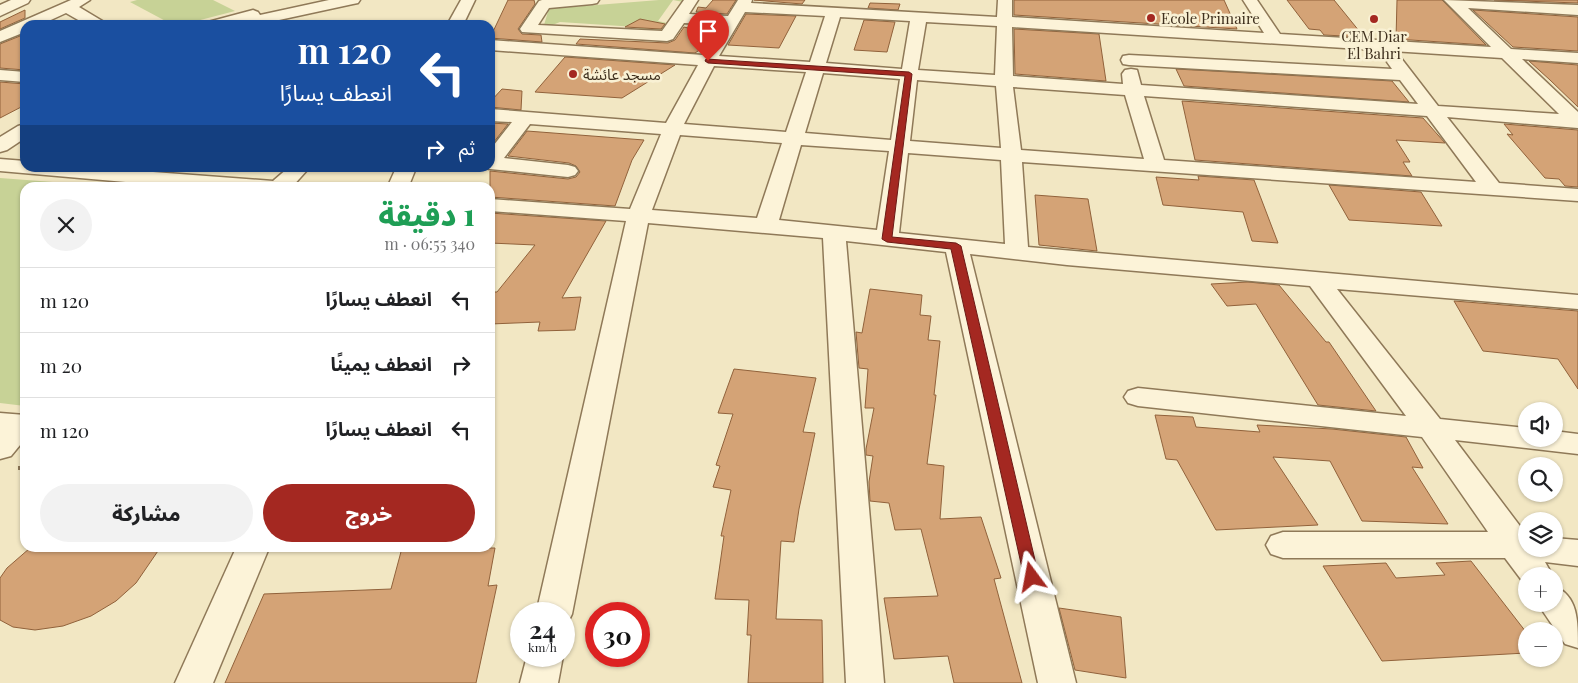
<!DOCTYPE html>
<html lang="ar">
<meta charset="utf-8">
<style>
:root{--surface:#fff;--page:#f2f2f2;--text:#202124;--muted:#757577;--line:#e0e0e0;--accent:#a42821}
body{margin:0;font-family:"Playfair Display","Noto Sans Arabic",serif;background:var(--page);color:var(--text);direction:rtl;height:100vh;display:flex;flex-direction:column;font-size:19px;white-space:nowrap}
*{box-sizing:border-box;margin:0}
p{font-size:16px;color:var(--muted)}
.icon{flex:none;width:28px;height:28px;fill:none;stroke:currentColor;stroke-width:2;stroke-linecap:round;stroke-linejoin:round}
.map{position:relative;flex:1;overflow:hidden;direction:ltr}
.sheet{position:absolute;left:20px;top:182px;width:475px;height:370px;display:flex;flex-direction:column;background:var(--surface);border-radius:15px;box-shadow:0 1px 4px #0004;direction:rtl}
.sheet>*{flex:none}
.guide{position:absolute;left:20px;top:20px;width:475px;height:152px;border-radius:15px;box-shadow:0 1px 4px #0004;direction:rtl;background:#1a4fa0;color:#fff;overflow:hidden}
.fabs{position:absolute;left:1518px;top:402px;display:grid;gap:10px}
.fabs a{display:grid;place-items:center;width:45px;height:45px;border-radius:50%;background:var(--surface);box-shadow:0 1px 4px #0004;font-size:25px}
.speed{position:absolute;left:510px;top:602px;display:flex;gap:10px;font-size:25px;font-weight:700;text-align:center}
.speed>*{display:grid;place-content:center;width:65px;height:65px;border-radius:50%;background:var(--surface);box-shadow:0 1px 4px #0004;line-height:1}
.speed small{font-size:12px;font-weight:400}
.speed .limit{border:8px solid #d22;background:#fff;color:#111}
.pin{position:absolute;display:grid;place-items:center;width:42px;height:42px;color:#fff;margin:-51px -21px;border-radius:50% 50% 50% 0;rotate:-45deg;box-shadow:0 0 5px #0007}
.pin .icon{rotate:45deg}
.me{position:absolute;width:55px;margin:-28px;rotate:347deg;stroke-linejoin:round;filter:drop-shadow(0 0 4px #0008)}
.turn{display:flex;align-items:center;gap:18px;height:105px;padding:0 20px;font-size:22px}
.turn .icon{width:65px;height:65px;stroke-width:2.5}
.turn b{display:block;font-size:35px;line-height:42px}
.then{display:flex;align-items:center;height:48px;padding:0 20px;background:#0003;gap:10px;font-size:19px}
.round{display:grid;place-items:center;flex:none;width:52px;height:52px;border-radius:26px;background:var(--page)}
.headline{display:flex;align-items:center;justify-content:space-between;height:85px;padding:0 20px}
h1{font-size:30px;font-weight:800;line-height:38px;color:#1e9e55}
.cta{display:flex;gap:10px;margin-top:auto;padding:10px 20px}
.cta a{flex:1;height:58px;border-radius:30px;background:var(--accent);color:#fff;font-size:20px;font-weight:800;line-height:58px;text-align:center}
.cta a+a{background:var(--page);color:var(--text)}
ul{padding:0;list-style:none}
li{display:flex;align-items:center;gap:15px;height:65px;padding:0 20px;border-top:1px solid var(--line)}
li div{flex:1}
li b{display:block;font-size:19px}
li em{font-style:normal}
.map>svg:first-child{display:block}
</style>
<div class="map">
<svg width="1578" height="683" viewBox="0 0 1578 683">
<rect width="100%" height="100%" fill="#f2e7c3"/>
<!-- green -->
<g fill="#c7d296">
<polygon points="137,0 213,0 235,11 181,25 173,25 130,2"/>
<polygon points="659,0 684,0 683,2 673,0 658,21 667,23 661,31 644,31 636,27 560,22 550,26 544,25 550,5 559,8"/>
<polygon points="0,178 119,187 25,188 25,406 0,403"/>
</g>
<!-- building -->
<g fill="#d4a376" stroke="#91623b">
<polygon points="508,0 534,0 535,4 518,29 522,34 541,35 542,42 490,38"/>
<polygon points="713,0 736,0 727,14 696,12 698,7 706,8"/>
<polygon points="754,0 805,0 802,4"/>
<polygon points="1014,0 1224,0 1237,29 1014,15"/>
<polygon points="1287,0 1334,0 1364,37 1324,35 1320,30 1309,29"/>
<polygon points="1397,0 1442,0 1486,45 1396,39"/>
<polygon points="1494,0 1578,0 1578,3"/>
<polygon points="870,3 900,4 898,10 868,8"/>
<polygon points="25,10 25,18 0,29 0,22"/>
<polygon points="1473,10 1578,17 1578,51 1513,47"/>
<polygon points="746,14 796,16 779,48 728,45"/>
<polygon points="640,19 665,24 661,29 625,27"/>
<polygon points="864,20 895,22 887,52 854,50"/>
<polygon points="690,25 719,27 707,45 695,53 576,44 580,39 668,43 675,40 684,27 688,28"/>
<polygon points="1014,29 1099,34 1106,81 1015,74"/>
<polygon points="25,34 25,70 0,68 0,44"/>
<polygon points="565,57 675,65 622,98 535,92"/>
<polygon points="1529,61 1578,65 1578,107 1550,80"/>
<polygon points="1176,69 1392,81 1409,102 1184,86"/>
<polygon points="0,82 25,84 25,105 0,118"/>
<polygon points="502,89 522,91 521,110 490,107 490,102"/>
<polygon points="1182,101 1423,118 1445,143 1396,140 1410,162 1403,162 1412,176 1195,160"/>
<polygon points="490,123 508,124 490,147"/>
<polygon points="1504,124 1578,130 1578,187 1565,186 1559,179 1545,178 1507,134 1513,135"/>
<polygon points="527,131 644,140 632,160 615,206 490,197 490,171 568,179 576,177 580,172 576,166 569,163 508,156"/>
<polygon points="1198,176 1254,180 1278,243 1252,241 1243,212 1163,205 1156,177 1199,180"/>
<polygon points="1329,185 1421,192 1442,226 1349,220"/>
<polygon points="1035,195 1088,199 1097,251 1039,245"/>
<polygon points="490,213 606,221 562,298 581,297 575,330 538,331 540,322 490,324 490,292 497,292 535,245 490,243"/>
<polygon points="1248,282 1279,285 1326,342 1329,342 1376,411 1318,405 1256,304 1227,306 1211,284"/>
<polygon points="870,289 922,295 920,315 931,316 928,340 940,341 934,395 936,395 927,464 944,466 940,519 981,517 1001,578 994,579 1022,683 954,683 948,656 894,659 884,598 938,596 921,529 895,530 889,503 870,501 869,482 873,456 866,455 866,449 874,408 865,408 868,369 859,368 856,332 862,333"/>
<polygon points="1454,301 1578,311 1578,389 1558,359 1483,351"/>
<polygon points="734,369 816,378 803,432 815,433 799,509 794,542 781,541 776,619 822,620 823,683 748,683 751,635 747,635 749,600 715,599 724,536 721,536 731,490 713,487 720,466 716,465 733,414 718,413"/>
<polygon points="1155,415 1193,417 1196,427 1260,432 1257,425 1332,429 1406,437 1423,468 1412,467 1448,524 1362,521 1330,461 1273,457 1318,525 1216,530 1177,460 1166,459"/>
<polygon points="30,548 160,548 136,583 116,601 91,616 63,626 35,630 13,627 0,620 0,578 7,568"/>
<polygon points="402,548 495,548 488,586 497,585 476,683 225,683 264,594 391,589"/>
<polygon points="1471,561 1526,632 1526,653 1382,661 1323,566 1386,563 1396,578 1445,575 1436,563"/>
<polygon points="1059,608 1121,617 1126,678 1075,670"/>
</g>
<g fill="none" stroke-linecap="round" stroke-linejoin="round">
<!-- street casing -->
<g stroke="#8f7958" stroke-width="3">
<g id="street">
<polygon points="11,0 30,0 28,3 0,16 0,5"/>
<polygon points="71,0 90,0 79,7 104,22 106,25 87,25 66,13 40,25 25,25 25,32 0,42 0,31"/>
<polygon points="329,0 360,0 358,3 353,4 256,25 206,25 208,22 253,10 258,12 260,15"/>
<polygon points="461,0 475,0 463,25 447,25"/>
<path d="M542,0H599L597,3L592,4L549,8L538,25L662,31L684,0H698L689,14L728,16L738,0H752L751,3L997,17L998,0H1012V17L1264,33L1243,0H1257L1280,34L1491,47L1444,0L1578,5V15L1468,8L1511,49L1578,53V63L1522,59L1578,112V128L1447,117L1499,183L1578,189V201L1022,162L1028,247L1578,295V309L1337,289L1440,419L1526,428V439H1554V431L1578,434V454L1455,440L1526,534V549H1554V538L1578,540V566L1545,562L1553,576H1526V586L1505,558H1283L1271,554L1266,545L1271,536L1283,532H1488L1422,437L1138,406L1128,403L1124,397L1128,391L1138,388L1406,416L1310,286L1067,265L970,254L1076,683H1038L946,252L846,241L884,683H846L823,238L648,223L572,614L567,624L564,625V614H536L626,221L490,211V199L630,209L661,134L530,124L504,158L568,165L575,167L578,171L575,175L568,177L490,169L484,168H490V150L512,122L490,121V109L666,123L698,65L490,50V40L703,55L722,25L684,23L673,39L667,41L522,32L520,29L539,1ZM745,12L825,16L810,62L719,56ZM840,17L910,21L902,69L826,63ZM926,22L997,26L995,75L918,70ZM1012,27L1502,58L1559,114L1438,106L1401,58H1389L1387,62L1392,69L1129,55L1123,56L1121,60L1123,64L1129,65L1400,80L1418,104L1141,85L1137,70L1131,69L1125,70L1122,74L1123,84L1013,76ZM714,66L806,72L786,132L684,124ZM823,73L900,79L891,140L805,133ZM917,80L996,86L1001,148L910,141ZM1013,87L1125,95L1144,159L1021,150ZM1144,96L1427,116L1476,182L1164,160ZM680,135L782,143L757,218L652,210ZM801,145L889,151L877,230L779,220ZM908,153L1001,160L1005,244L899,233Z"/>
<polygon points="0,70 25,72 25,82 0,80"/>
<polygon points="25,124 25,138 7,150 0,152 0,137 18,126"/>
<polygon points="0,159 25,161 25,168 100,168 273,181 288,168 309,168 291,188 194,188 0,171"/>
<polygon points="396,168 416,168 408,188 387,188"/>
<polygon points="0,413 25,415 25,439 11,456 0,459"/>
<polygon points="236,548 269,548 213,683 175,683"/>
<path d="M1554,586C1578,596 1578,620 1578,648L1565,644L1538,604H1554Z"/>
<polygon points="527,656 563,656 558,683 520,683"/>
</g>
</g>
<!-- path -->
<polyline stroke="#8f7958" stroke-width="4" stroke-dasharray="5 3" stroke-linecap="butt" points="18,468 25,468"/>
<!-- street -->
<use href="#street" fill="#fcf3d8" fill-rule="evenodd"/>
</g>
<!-- route -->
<polygon fill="#a42821" stroke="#6b1a15" points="706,59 909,72 912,74 892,237 956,243 961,246 1039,577 1037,581 1032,583 1027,581 1024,577 951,249 887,242 882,239 905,76 708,63 705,61"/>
<!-- markers -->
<g fill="#a42821" stroke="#f9f1d4" stroke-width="2">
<circle cx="1151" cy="18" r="5"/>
<circle cx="1374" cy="19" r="5"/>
<circle cx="573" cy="74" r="5"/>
</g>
<g text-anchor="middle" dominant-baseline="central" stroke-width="5" stroke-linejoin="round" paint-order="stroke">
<!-- far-poi labels -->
<g font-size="15" fill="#3e2f1d" stroke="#f9f1d4" text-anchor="start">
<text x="1161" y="18">Ecole Primaire</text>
<text x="1374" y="36" text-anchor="middle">CEM Diar<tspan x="1374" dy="17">El Bahri</tspan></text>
<text x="583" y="74">مسجد عائشة</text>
</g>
</g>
</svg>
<div class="fabs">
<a><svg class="icon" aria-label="sound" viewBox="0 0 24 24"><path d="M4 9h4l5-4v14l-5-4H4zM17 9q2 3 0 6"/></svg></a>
<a><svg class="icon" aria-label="search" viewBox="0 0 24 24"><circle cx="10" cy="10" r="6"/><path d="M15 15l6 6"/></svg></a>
<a><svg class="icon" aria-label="layers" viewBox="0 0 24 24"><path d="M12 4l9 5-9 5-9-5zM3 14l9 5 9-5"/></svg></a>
<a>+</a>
<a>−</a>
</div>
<div class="speed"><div>24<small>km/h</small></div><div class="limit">30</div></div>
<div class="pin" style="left:708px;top:61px;background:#d93025"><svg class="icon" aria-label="arrive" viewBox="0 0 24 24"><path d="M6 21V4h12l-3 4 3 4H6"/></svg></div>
<svg class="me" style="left:1032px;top:577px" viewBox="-20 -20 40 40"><path d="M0-17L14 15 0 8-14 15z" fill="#a42821" stroke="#fff" stroke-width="4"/></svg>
<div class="guide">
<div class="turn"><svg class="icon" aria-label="left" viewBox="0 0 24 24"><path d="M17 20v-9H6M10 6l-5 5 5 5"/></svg><div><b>120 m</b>انعطف يسارًا</div></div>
<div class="then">ثم<svg class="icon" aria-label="right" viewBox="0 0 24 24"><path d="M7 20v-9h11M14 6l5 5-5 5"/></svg></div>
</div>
<section class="sheet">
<div class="headline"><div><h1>1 دقيقة</h1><p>340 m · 06:55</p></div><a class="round"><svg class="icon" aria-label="close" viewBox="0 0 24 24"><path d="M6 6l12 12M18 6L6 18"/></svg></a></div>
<ul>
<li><svg class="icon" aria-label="left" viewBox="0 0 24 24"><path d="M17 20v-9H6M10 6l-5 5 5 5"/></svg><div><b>انعطف يسارًا</b></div><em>120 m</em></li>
<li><svg class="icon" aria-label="right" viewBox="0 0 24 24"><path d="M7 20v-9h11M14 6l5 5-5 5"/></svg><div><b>انعطف يمينًا</b></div><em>20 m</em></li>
<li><svg class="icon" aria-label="left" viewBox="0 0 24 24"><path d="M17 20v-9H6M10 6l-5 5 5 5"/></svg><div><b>انعطف يسارًا</b></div><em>120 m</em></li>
</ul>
<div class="cta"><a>خروج</a><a>مشاركة</a></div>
</section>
</div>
